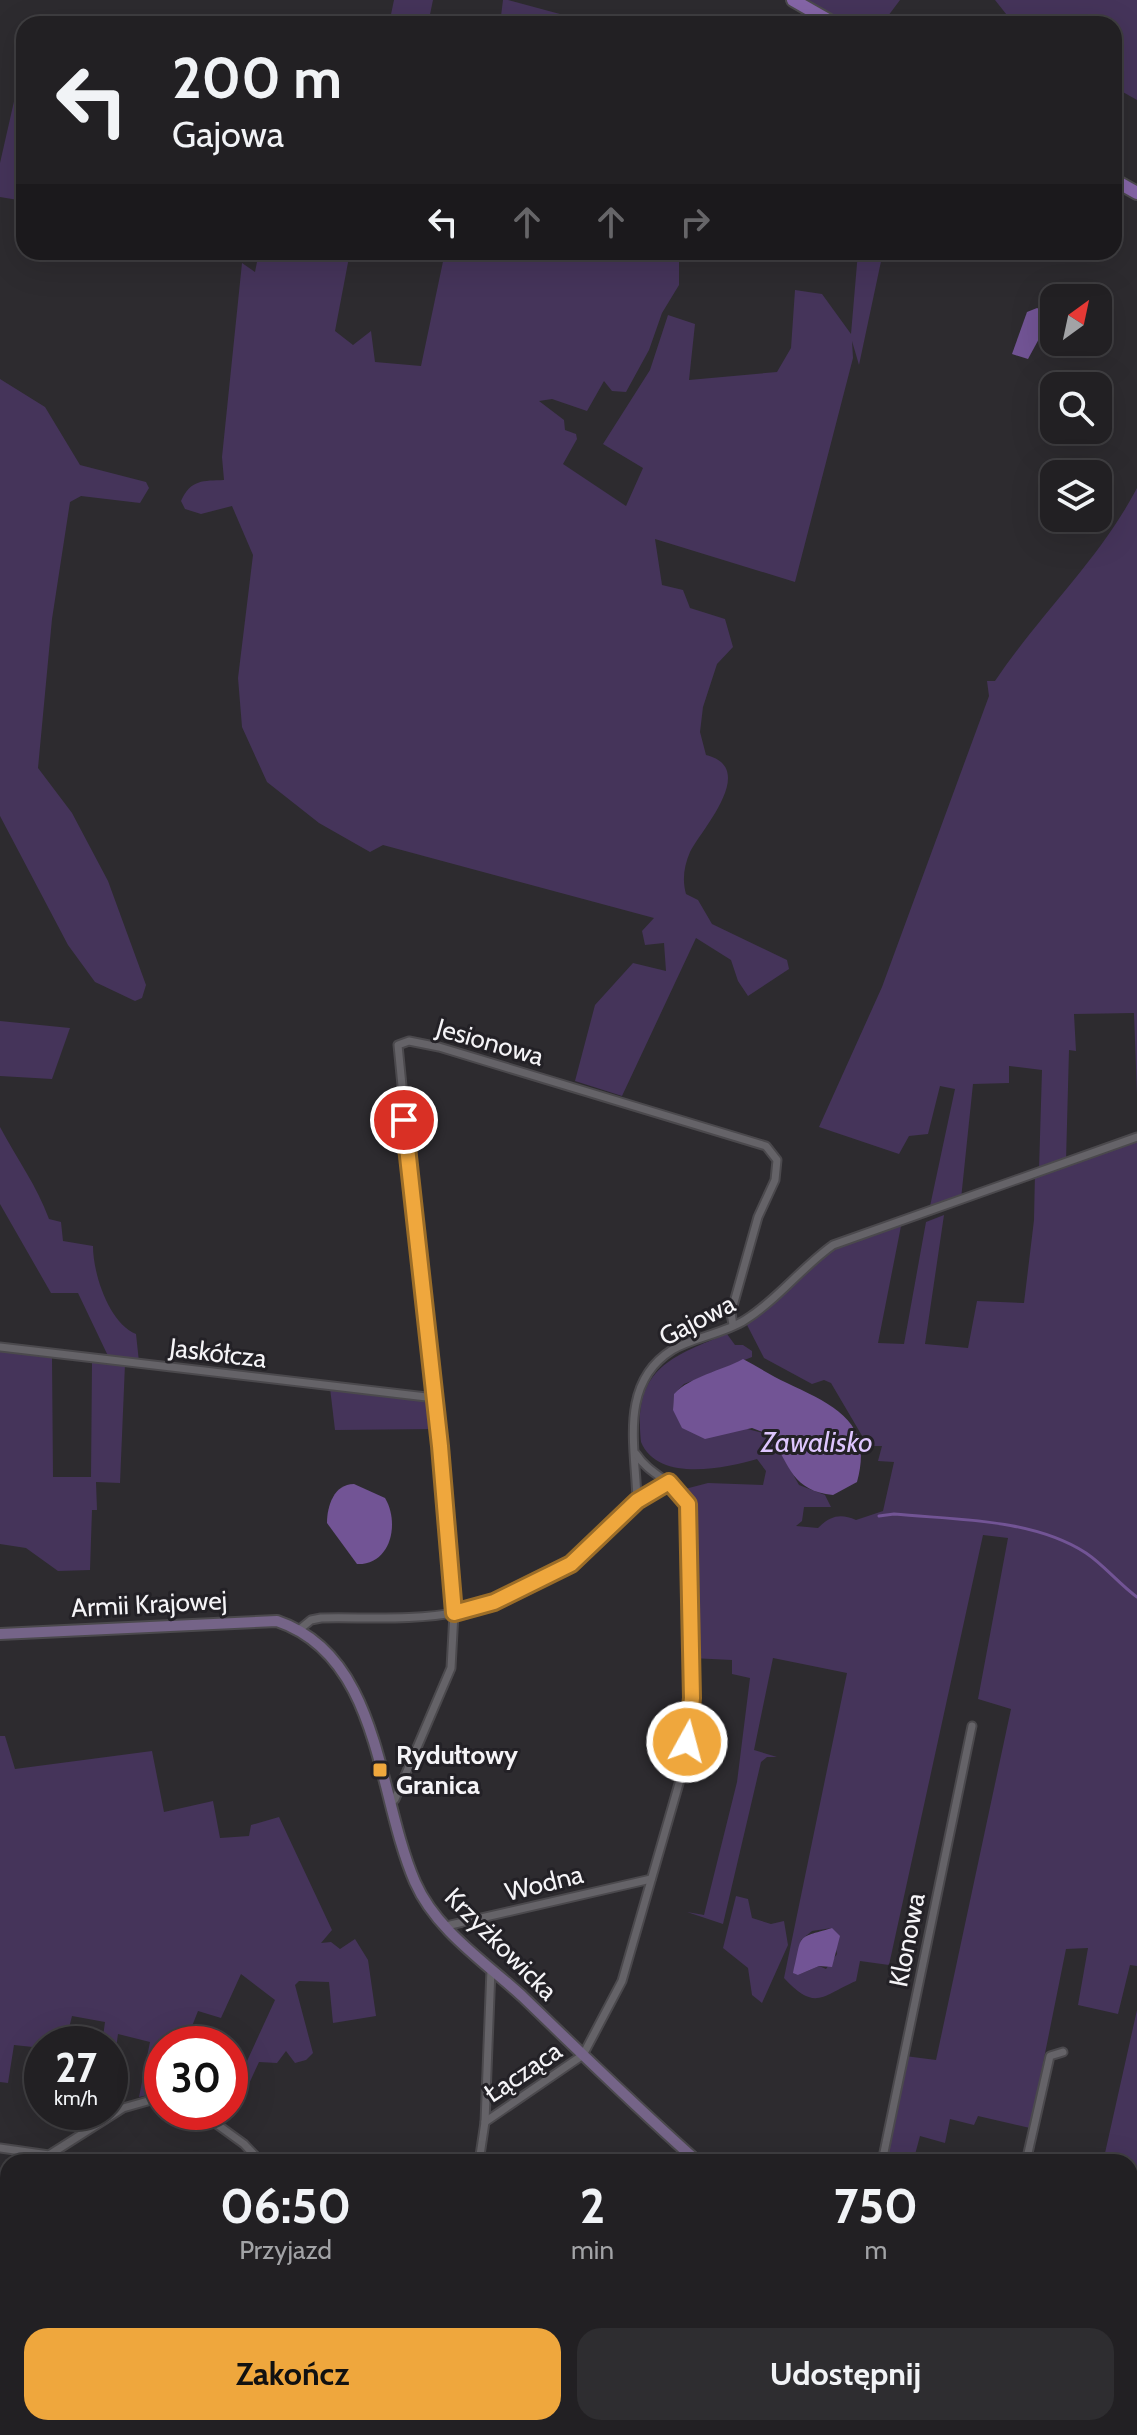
<!DOCTYPE html>
<html lang="pl">
<meta charset="utf-8">
<style>
:root{--surface:#222023;--page:#2e2d30;--text:#f1f3f6;--muted:#a2a3a6;--line:#3f3e41;--accent:#efa73d}
body{margin:0;font-family:Cabin,sans-serif;background:var(--page);color:var(--text);height:100vh;display:flex;flex-direction:column;font-size:30px;white-space:nowrap}
*{box-sizing:border-box;margin:0}
p{font-size:26px;color:var(--muted)}
.icon{flex:none;width:44px;height:44px;fill:none;stroke:currentColor;stroke-width:2;stroke-linecap:round;stroke-linejoin:round}
.map{position:relative;flex:1;overflow:hidden}
.sheet{position:absolute;left:0px;top:2154px;width:1138px;height:282px;display:flex;flex-direction:column;background:var(--surface);border-radius:24px 24px 0 0;box-shadow:0 8px 32px #0002,0 0 0 2px var(--line)}
.sheet>*{flex:none}
.top-card{position:absolute;left:16px;top:16px;width:1106px;height:244px;border-radius:24px;box-shadow:0 8px 32px #0002,0 0 0 2px var(--line);background:#222023;color:var(--text);overflow:hidden}
.needle{width:52px;rotate:33deg}
.controls{position:absolute;left:1040px;top:284px;display:grid;gap:16px}
.controls a{display:grid;place-items:center;width:72px;height:72px;border-radius:16px;background:var(--surface);box-shadow:0 8px 32px #0002,0 0 0 2px var(--line);font-size:40px}
.speed{position:absolute;left:24px;top:2026px;display:flex;gap:16px;font-size:40px;font-weight:700;text-align:center}
.speed>*{display:grid;place-content:center;width:104px;height:104px;border-radius:50%;background:var(--surface);box-shadow:0 8px 32px #0002,0 0 0 2px var(--line);line-height:1}
.speed small{font-size:20px;font-weight:400}
.speed .limit{border:12px solid #d22;background:#fff;color:#111}
.pin{position:absolute;display:grid;place-items:center;width:68px;height:68px;color:#fff;margin:-34px;border:4px solid #fff;border-radius:50%;box-shadow:0 2px 8px #0007}
.me{position:absolute;width:88px;margin:-44px;rotate:7deg;stroke-linejoin:round;filter:drop-shadow(0 0 6px #0008)}
.turn{display:flex;align-items:center;gap:28px;height:168px;padding:0 24px;font-size:36px}
.turn .icon{width:104px;height:104px;stroke-width:2.5}
.turn b{display:block;font-size:56px;line-height:68px}
.lanes{display:flex;align-items:center;height:76px;padding:0 24px;background:#0003;justify-content:center;gap:40px;direction:ltr}
.lanes .off{opacity:.35}
.eta{display:flex;justify-content:space-evenly;align-items:center;height:136px;text-align:center}
.eta b{font-size:48px;font-weight:700;line-height:56px}
.button{display:flex;gap:16px;margin-top:auto;padding:16px 24px}
.button a{flex:1;height:92px;border-radius:24px;background:var(--accent);color:#111;font-size:32px;font-weight:700;line-height:92px;text-align:center}
.button a+a{background:var(--page);color:var(--text)}
.map>svg:first-child{display:block}
</style>
<div class="map">
<svg width="1137" height="2435" viewBox="0 0 1137 2435">
<rect width="100%" height="100%" fill="#2d2b2f"/>
<!-- green -->
<g fill="#45345a" fill-rule="evenodd">
<polygon points="394,0 433,0 428,24 389,24"/>
<polygon points="503,0 508,0 597,24 500,24"/>
<polygon points="796,0 900,0 882,24 835,24"/>
<polygon points="995,0 1137,0 1137,100 1114,87 1114,24 1014,24"/>
<polygon points="24,94 24,201 0,197 0,163 15,97"/>
<path d="M259,252H350L335,331L353,345L371,331L375,362L421,366L445,252H673L672,259L679,262V285L662,313L649,350L626,392L612,391L604,381L587,411L552,399L539,401L564,420L565,430L576,434L577,439L563,464L626,506L643,468L603,444L650,370L668,315L695,324L689,380L777,372L791,348L795,290L822,294L851,334L858,252H883L859,365L852,341L853,358L795,582L655,539L662,585L683,590L690,608L725,619L733,647L717,664L703,707L700,732L706,755C759,768 701,830 690,852C684,866 682,880 686,894L698,900L712,924L787,960L789,969L748,996L738,981L731,960L696,938L622,1096L575,1081L595,1005L633,963L666,971L664,943L645,945L642,931L654,918L383,845L370,852L319,823L267,782L242,727L238,678L253,555L232,506L201,514L185,509L181,501C191,479 203,481 224,480L222,457L242,263L255,272Z"/>
<polygon points="0,379 45,407 80,465 146,482 149,488 140,503 81,496 70,502 52,619 38,768 72,813 108,881 146,985 142,998 135,1001 95,982 68,945 0,816"/>
<path d="M1137,488V1095L1134,1013L1074,1014L1076,1051L1069,1050L1066,1161L1137,1137V1966L1130,1965L1118,2014L1078,2005L1088,1948L1066,1949L1030,2128L978,2116L974,2125L950,2119L945,2143L920,2136L913,2162H882L905,2056L936,2060L1011,1709L978,1699L1008,1538L983,1535L889,1965L860,1961L856,1981C821,1996 816,2012 784,1978L847,1673L773,1658L754,1750L777,1757H767L761,1762L723,1924L687,1912L704,1915L737,1782L750,1678L732,1674V1660L691,1658L695,1517L685,1489L708,1483L763,1485L766,1471L757,1459C726,1468 658,1483 641,1442C633,1370 669,1357 727,1334L735,1345H743L752,1351V1357L684,1384L674,1394L673,1410L771,1435L799,1485L825,1495L831,1507H804L802,1521L796,1526L818,1528C830,1516 840,1513 856,1520L883,1511L894,1462L878,1461L882,1446H868L831,1383L824,1380L812,1384L764,1358L745,1321L833,1245L902,1221L878,1343L904,1344L926,1222L944,1215L925,1344L968,1348L977,1301L1024,1303L1034,1220L1035,1172L1039,1170L1042,1070L1009,1066V1083L973,1084L961,1199L929,1211L955,1089L940,1086L928,1134L909,1136L899,1154L819,1127L882,987L989,696L987,681H995C1040,614 1100,559 1137,488ZM832,1928L837,1954L826,1969L819,1966L798,1975L801,1940L812,1931Z"/>
<polygon points="0,1021 70,1028 52,1079 0,1076"/>
<path d="M0,1127C17,1159 37,1186 49,1219L61,1222L63,1241L93,1246C93,1274 109,1323 136,1334L139,1362L109,1358L78,1293H51L0,1204Z"/>
<polygon points="0,1350 52,1358 53,1477 91,1477 92,1362 125,1364 120,1483 96,1482 97,1510 92,1510 90,1570 58,1571 26,1548 0,1544"/>
<polygon points="330,1388 432,1401 436,1429 335,1430"/>
<polygon points="0,1736 5,1736 15,1769 152,1751 164,1812 213,1801 220,1838 249,1836 251,1825 279,1817 332,1930 321,1943 331,1942 340,1949 355,1939 368,1960 376,2016 333,2023 329,1982 299,1981 295,1985 313,2053 306,2060 295,2063 286,2051 277,2063 259,2062 234,2116 224,2112 230,2112 230,2098 275,2000 241,1974 221,2018 198,2011 185,2044 162,2044 162,2092 139,2097 150,2042 118,2034 110,2093 110,2044 102,2044 105,2022 72,2016 65,2044 42,2044 42,2048 14,2045 8,2083 0,2082"/>
<polygon points="736,1896 748,1899 752,1918 771,1924 784,1921 788,1945 762,2003 752,1995 748,1968 723,1948"/>
<polygon points="1137,2010 1137,2169 1130,2200 1130,2162 1103,2162"/>
<polygon points="0,2243 8,2244 8,2428 124,2428 122,2435 17,2435 16,2432 0,2430"/>
<polygon points="488,2428 616,2428 614,2435 485,2435"/>
</g>
<!-- water -->
<g fill="#725495">
<polygon points="1037,308 1046,312 1047,324 1028,359 1012,354 1027,312"/>
<path d="M743,1359C758,1367 772,1376 787,1383C833,1405 874,1421 857,1482L833,1495C793,1491 789,1466 771,1435L752,1428L705,1439L682,1428L673,1410L674,1394C691,1376 721,1371 743,1359Z"/>
<path d="M354,1484L385,1498C400,1523 391,1565 357,1564L327,1523C327,1506 334,1484 354,1484Z"/>
<path d="M832,1928L840,1936L832,1967L819,1966L798,1975L793,1973C803,1933 794,1939 832,1928Z"/>
</g>
<g fill="none" stroke-linecap="round" stroke-linejoin="round">
<!-- stream -->
<path stroke="#725495" stroke-width="3" d="M879,1516L894,1514C955,1520 1032,1518 1086,1553C1104,1565 1119,1584 1137,1597"/>
<!-- street casing -->
<g stroke="#4b494d" stroke-width="11">
<g id="street">
<polyline points="0,1347 435,1398"/>
<polyline points="637,1501 669,1482"/>
<path d="M300,1629L311,1620L321,1618C363,1617 416,1621 457,1612C531,1597 587,1556 637,1501C636,1449 618,1384 672,1350C694,1337 723,1334 745,1320C777,1300 802,1267 833,1245L1137,1137"/>
<polyline points="390,1804 395,1799 451,1668 454,1613 398,1045 409,1041 439,1047 766,1146 777,1160 775,1180 758,1217 731,1313 733,1325"/>
<polyline points="446,1926 651,1879"/>
<polyline points="200,2112 244,2144 261,2162"/>
<path d="M485,2122L583,2055L622,1981L680,1780L692,1698L688,1504C675,1481 650,1476 636,1454"/>
<polyline points="0,2148 49,2155 123,2108 162,2097"/>
<polyline points="479,2162 485,2122 491,1969"/>
<polyline points="882,2162 972,1726"/>
<polyline points="1026,2162 1050,2056 1063,2052"/>
<polyline points="1130,2212 1137,2181"/>
<polyline points="404,2435 406,2428"/>
<polyline points="1077,2435 1079,2428"/>
<polyline points="1134,2435 1137,2425"/>
</g>
</g>
<!-- secondary casing -->
<g stroke="#4b494d" stroke-width="14">
<g id="secondary">
<path d="M0,1634L277,1621C381,1656 377,1795 415,1882C436,1930 485,1962 522,1996C580,2052 638,2109 698,2162"/>
<polyline points="1027,2428 1036,2435"/>
</g>
</g>
<!-- primary casing -->
<g stroke="#4b494d" stroke-width="16">
<g id="primary">
<polyline points="793,0 835,24"/>
<polyline points="1114,180 1137,193"/>
</g>
</g>
<!-- street -->
<use href="#street" stroke="#656368" stroke-width="7"/>
<!-- secondary -->
<use href="#secondary" stroke="#756488" stroke-width="10"/>
<!-- primary -->
<use href="#primary" stroke="#8565a7" stroke-width="12"/>
</g>
<g fill="none" stroke-linecap="round" stroke-linejoin="round">
<!-- route casing -->
<g stroke="#9b6d28" stroke-width="20">
<polyline id="route" points="404,1120 440,1446 454,1613 494,1602 571,1564 637,1501 669,1482 688,1504 692,1698 687,1742"/>
</g>
<!-- route -->
<use href="#route" stroke="#efa73d" stroke-width="14"/>
</g>
<!-- markers -->
<rect fill="#efa73d" stroke="#232126" stroke-width="3" x="372" y="1762" width="16" height="16" rx="4"/>
<g text-anchor="middle" dominant-baseline="central" stroke-width="6" stroke-linejoin="round" paint-order="stroke">
<!-- street labels -->
<g font-size="26" fill="#f5f4f7" stroke="#232126">
<text transform="translate(490 1042) rotate(16)">Jesionowa</text>
<text transform="translate(697 1320) rotate(-27)">Gajowa</text>
<text transform="translate(218 1353) rotate(7)">Jaskółcza</text>
<text transform="translate(149 1604) rotate(-3)">Armii Krajowej</text>
<text transform="translate(544 1883) rotate(-14)">Wodna</text>
<text transform="translate(907 1940) rotate(-79)">Klonowa</text>
<text transform="translate(501 1944) rotate(45)">Krzyżkowicka</text>
<text transform="translate(523 2072) rotate(-34)">Łącząca</text>
</g>
<!-- poi labels -->
<g font-size="26" font-weight="bold" fill="#f5f4f7" stroke="#232126" text-anchor="start">
<text x="396" y="1755">Rydułtowy<tspan x="396" dy="30">Granica</tspan></text>
</g>
<!-- water labels -->
<g font-size="28" font-style="italic" fill="#dec6fe" stroke="#232126">
<text x="817" y="1442">Zawalisko</text>
</g>
</g>
</svg>
<div class="controls">
<a><svg class="needle" viewBox="-14 -14 28 28"><path d="M0-13l5 13h-10z" fill="#e53935"/><path d="M0 13l5-13h-10z" fill="#a2a3a6"/></svg></a>
<a><svg class="icon" aria-label="search" viewBox="0 0 24 24"><circle cx="10" cy="10" r="6"/><path d="M15 15l6 6"/></svg></a>
<a><svg class="icon" aria-label="layers" viewBox="0 0 24 24"><path d="M12 4l9 5-9 5-9-5zM3 14l9 5 9-5"/></svg></a>
</div>
<div class="speed"><div>27<small>km/h</small></div><div class="limit">30</div></div>
<div class="pin" style="left:404px;top:1120px;background:#d93025"><svg class="icon" aria-label="arrive" viewBox="0 0 24 24"><path d="M6 21V4h12l-3 4 3 4H6"/></svg></div>
<svg class="me" style="left:687px;top:1742px" viewBox="-20 -20 40 40"><circle r="17" fill="#efa73d" stroke="#fff" stroke-width="3"/><path d="M0-11L8 9 0 5-8 9z" fill="#fff"/></svg>
<div class="top-card">
<div class="turn"><svg class="icon" aria-label="left" viewBox="0 0 24 24"><path d="M17 20v-9H6M10 6l-5 5 5 5"/></svg><div><b>200 m</b>Gajowa</div></div>
<div class="lanes"><svg class="icon" aria-label="left" viewBox="0 0 24 24"><path d="M17 20v-9H6M10 6l-5 5 5 5"/></svg><svg class="icon off" aria-label="ahead" viewBox="0 0 24 24"><path d="M12 20V5M6 11l6-6 6 6"/></svg><svg class="icon off" aria-label="ahead" viewBox="0 0 24 24"><path d="M12 20V5M6 11l6-6 6 6"/></svg><svg class="icon off" aria-label="right" viewBox="0 0 24 24"><path d="M7 20v-9h11M14 6l5 5-5 5"/></svg></div>
</div>
<section class="sheet">
<div class="eta">
<div><b>06:50</b><p>Przyjazd</p></div>
<div><b>2</b><p>min</p></div>
<div><b>750</b><p>m</p></div>
</div>
<div class="button"><a>Zakończ</a><a>Udostępnij</a></div>
</section>
</div>
